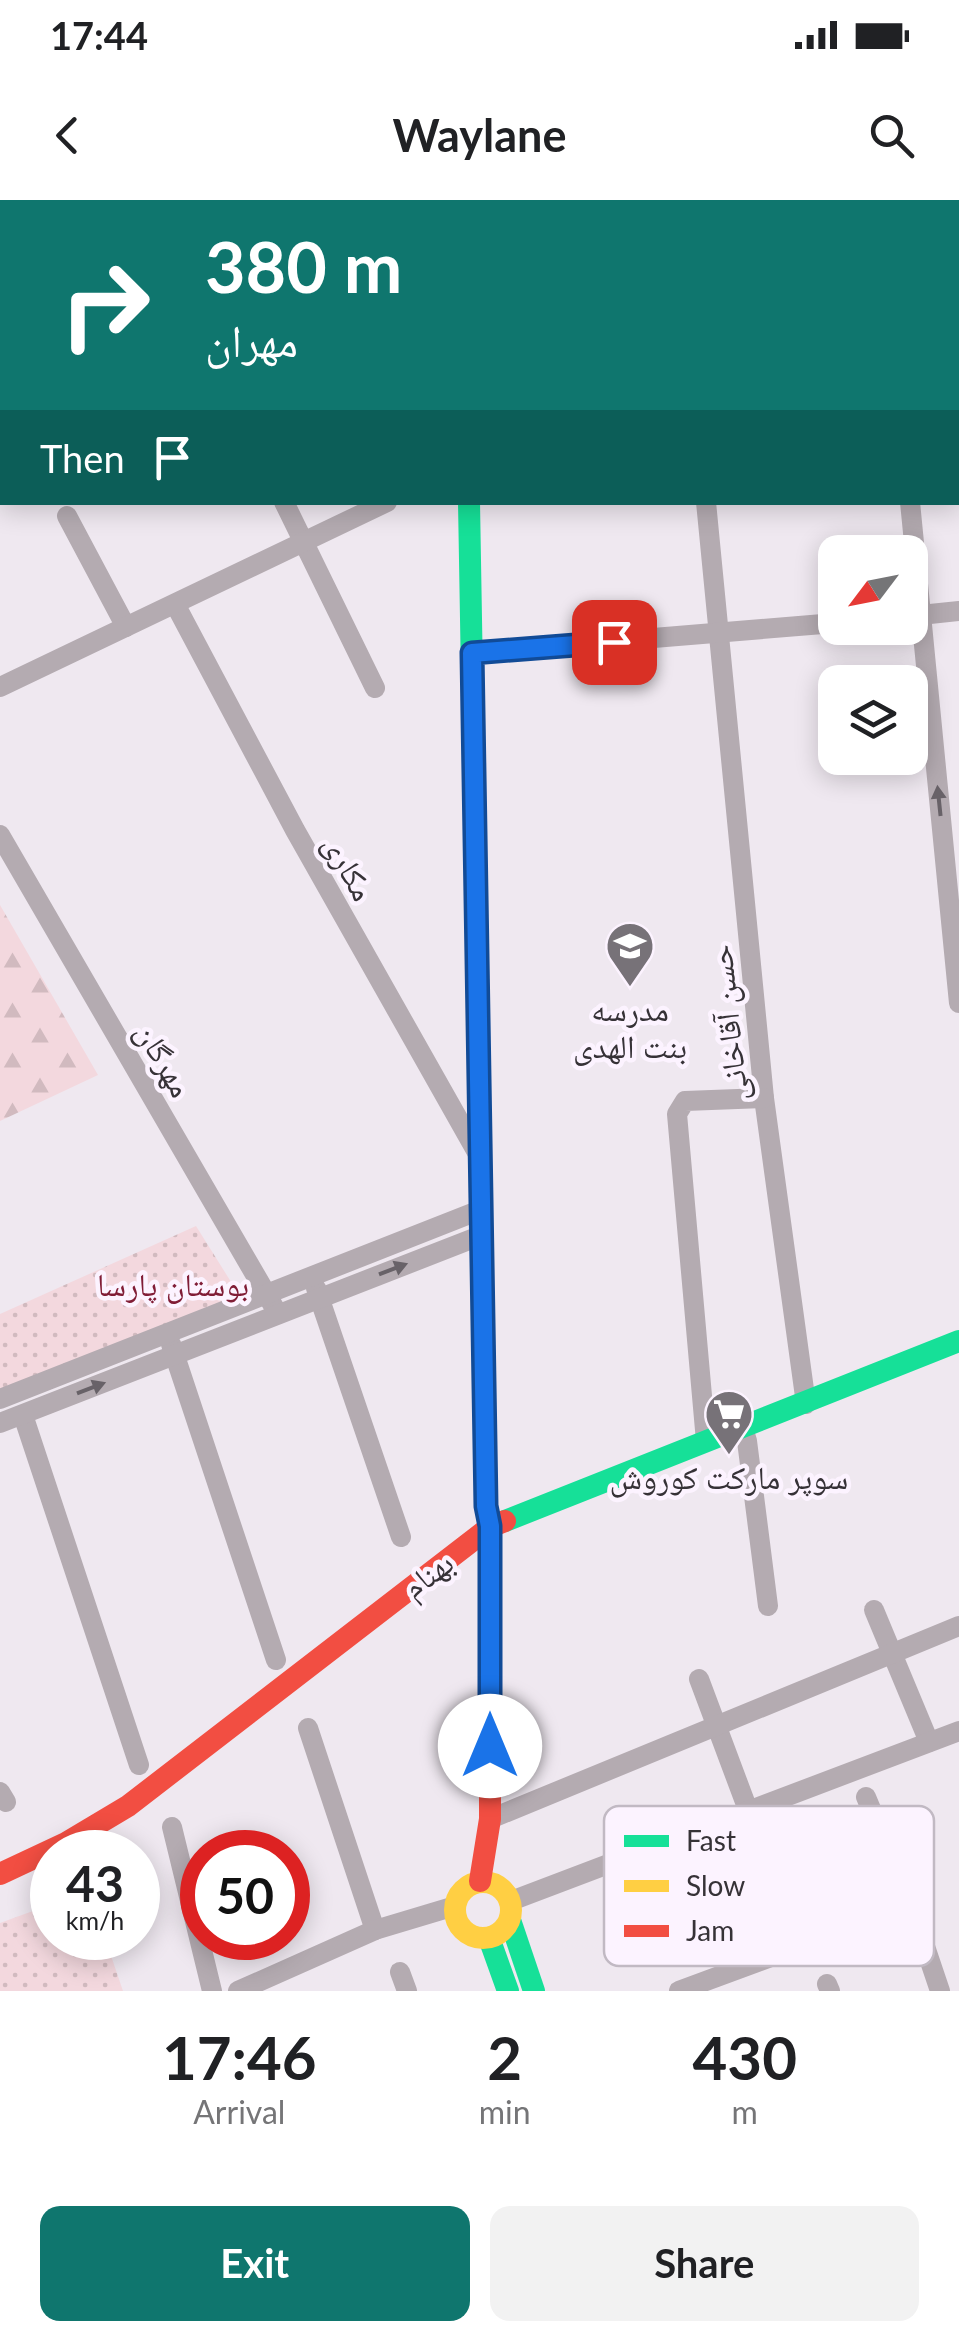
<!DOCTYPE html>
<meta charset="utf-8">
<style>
:root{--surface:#fff;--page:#f2f2f2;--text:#202124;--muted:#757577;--accent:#0f766e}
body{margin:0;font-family:Lato,"Noto Naskh Arabic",sans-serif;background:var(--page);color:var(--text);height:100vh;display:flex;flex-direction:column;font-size:38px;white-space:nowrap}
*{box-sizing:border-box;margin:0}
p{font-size:32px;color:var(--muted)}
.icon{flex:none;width:55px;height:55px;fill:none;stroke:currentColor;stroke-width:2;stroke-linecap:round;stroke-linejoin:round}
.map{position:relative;height:1791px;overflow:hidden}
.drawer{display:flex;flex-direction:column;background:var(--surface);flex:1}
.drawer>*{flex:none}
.guide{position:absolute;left:0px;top:0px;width:960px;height:305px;box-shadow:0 5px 25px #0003;background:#0f766e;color:#fff;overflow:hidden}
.needle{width:65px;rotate:238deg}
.controls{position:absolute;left:818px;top:335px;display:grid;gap:20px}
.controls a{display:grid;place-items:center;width:110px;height:110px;border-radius:20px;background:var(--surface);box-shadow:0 5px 25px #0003;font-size:50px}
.speed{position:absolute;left:30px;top:1630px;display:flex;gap:20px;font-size:50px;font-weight:700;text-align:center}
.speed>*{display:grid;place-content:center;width:130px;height:130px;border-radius:50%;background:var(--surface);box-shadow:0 5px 25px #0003;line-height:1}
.speed small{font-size:25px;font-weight:400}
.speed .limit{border:15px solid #d22;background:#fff;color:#111}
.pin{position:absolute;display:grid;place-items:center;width:85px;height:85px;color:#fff;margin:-42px;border-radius:20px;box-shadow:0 5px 15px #0006}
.me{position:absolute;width:110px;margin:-55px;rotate:0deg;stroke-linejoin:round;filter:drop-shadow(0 0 8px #0008)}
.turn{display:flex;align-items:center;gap:35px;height:210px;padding:0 40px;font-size:45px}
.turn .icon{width:130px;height:130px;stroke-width:2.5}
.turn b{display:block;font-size:70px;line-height:85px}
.then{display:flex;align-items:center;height:95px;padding:0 40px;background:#0003;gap:20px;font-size:38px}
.eta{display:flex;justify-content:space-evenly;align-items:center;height:170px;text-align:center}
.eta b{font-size:60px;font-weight:700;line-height:70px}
.action{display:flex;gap:20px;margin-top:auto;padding:20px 40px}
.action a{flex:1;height:115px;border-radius:20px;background:var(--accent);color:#fff;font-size:40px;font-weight:700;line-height:115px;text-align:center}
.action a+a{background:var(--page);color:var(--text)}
.status{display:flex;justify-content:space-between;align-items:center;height:70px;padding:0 50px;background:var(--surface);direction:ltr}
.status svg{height:28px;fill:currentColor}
header{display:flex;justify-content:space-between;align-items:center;height:130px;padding:0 40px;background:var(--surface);font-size:45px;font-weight:700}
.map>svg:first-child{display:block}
</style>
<div class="status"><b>17:44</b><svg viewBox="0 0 49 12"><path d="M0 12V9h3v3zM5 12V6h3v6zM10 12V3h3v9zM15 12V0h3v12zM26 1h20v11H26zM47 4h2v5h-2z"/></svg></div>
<header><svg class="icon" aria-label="back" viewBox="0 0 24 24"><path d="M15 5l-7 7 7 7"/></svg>Waylane<svg class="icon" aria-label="search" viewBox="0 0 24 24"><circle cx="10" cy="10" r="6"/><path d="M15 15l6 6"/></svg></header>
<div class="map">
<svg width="959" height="1791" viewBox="0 0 959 1791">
<defs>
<pattern id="forest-firs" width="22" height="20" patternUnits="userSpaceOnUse" patternTransform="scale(2.5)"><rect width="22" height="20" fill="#f3d8de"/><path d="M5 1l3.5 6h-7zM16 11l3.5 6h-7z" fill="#d1babf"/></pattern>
<pattern id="park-dots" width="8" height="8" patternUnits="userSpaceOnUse" patternTransform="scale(2.5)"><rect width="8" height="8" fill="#f3d8de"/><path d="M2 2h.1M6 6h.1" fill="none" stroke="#d1babf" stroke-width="1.8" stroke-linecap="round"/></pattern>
</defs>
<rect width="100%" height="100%" fill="#efe8f0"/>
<!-- forest -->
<polygon fill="url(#forest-firs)" points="0,705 98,875 0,921"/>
<!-- park -->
<g fill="url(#park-dots)">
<polygon points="196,1026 243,1101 0,1197 0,1114"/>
<polygon points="52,1704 52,1738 105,1738 123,1791 0,1791 0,1723"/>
</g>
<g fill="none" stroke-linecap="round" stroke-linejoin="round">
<!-- street -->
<g stroke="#b4abb1" stroke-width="20">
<polyline points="87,0 89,2"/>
<polyline points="306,0 307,2"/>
<polyline points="675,0 675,2"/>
<polyline points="881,0 881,2"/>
<polyline points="0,237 2,242"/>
<polyline points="284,302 375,488"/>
<polyline points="706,302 764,898 806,1204"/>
<polyline points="910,302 959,803"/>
<polyline points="67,316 126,427"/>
<polyline points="175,404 295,630 478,954"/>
<polyline points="911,416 959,411"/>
<polyline points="472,453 835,423"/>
<polyline points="0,487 387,302"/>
<polyline points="0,635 278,1114"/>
<polyline points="316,1088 401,1337"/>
<polyline points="171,1144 276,1460"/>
<polyline points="0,1199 480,1010"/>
<polyline points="23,1215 139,1565"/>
<polyline points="0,1223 482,1035"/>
<polyline points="743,1228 747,1241 768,1406"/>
<polyline points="706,1241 677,914 685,901 764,898"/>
<polyline points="874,1410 929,1542"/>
<polyline points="699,1479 748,1610"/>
<polyline points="308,1528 375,1730"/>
<polyline points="0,1592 6,1602"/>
<polyline points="866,1597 911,1705 940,1791"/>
<polyline points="490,1619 959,1426"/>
<polyline points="172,1627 212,1791"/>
<polyline points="769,1635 812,1741"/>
<polyline points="511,1701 959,1531"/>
<polyline points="400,1772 407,1791"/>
<polyline points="827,1784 830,1791"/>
<polyline points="238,1791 375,1730 455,1706"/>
<polyline points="679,1791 911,1705"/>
</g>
<!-- fast -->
<g stroke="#16e098" stroke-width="22">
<polyline points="467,0 467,2"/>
<polyline points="469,302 483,1118"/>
<polyline points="505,1321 959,1141"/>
<polyline points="510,1720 534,1791"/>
<polyline points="489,1738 508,1791"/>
</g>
<!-- slow -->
<circle stroke="#ffcf43" stroke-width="22" cx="483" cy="1710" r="28"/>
<!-- jam -->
<g stroke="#f24e42" stroke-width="22">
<polyline points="3,2 8,0"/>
<polyline points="0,1674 66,1643 128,1606 490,1327 505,1321"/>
<polyline points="480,1681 490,1619 490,1327 486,1306 483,1118"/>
</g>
</g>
<!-- one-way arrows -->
<defs><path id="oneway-solid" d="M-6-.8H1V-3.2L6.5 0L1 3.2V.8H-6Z" transform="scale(2.5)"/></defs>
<g fill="#686268">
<use href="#oneway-solid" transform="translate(939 601) rotate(-96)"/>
<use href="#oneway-solid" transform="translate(393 1069) rotate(-21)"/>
<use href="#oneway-solid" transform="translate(91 1188) rotate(-21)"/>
</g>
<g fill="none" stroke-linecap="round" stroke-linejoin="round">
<!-- route casing -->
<g stroke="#114b97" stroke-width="25">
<polyline id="route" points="490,1546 490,1326 486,1306 472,453 614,442"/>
</g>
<!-- route -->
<use href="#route" stroke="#1a73e8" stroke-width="18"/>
</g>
<!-- icons -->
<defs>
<g id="school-pin" transform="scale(2.5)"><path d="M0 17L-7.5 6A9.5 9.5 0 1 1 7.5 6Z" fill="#777278" stroke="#fcf3ff"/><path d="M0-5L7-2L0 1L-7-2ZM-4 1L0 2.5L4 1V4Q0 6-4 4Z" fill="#fff"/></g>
<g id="supermarket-pin" transform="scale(2.5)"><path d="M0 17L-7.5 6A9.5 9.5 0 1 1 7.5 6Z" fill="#777278" stroke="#fcf3ff"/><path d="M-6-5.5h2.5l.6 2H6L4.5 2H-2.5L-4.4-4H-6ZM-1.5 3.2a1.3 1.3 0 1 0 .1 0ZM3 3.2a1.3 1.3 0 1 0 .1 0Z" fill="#fff"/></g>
</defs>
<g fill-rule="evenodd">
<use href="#school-pin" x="630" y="746"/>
<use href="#supermarket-pin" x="729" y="1214"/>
</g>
<g text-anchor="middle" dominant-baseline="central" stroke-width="9" stroke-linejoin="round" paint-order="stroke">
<!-- street labels -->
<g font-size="32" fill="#363237" stroke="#fcf3ff">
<text transform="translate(350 667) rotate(61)">مکاری</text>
<text transform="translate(727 823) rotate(-96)">حسن آقاخانی</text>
<text transform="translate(165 859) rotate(60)">مهرگان</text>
<text transform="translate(427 1374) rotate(-37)">بهنام</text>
</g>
<!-- poi labels -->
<g font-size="32" fill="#363237" stroke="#fcf3ff">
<text x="630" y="808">مدرسه<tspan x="630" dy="37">بنت الهدی</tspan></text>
<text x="729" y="1276">سوپر ماركت كوروش</text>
</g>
<!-- park labels -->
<g font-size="32" fill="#801d36" stroke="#fcf3ff">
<text x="173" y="1083">بوستان پارسا</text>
</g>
</g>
<!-- legend -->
<rect x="604" y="1606" width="330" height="160" rx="15" fill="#fcf3ff" stroke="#c1b9c3" stroke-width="2.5"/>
<rect x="624" y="1635" width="45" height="12" fill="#16e098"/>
<rect x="624" y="1680" width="45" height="12" fill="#ffcf43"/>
<rect x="624" y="1725" width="45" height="12" fill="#f24e42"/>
<g font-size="28" fill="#363237">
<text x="686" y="1651">Fast</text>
<text x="686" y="1696">Slow</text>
<text x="686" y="1741">Jam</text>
</g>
</svg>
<div class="controls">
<a><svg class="needle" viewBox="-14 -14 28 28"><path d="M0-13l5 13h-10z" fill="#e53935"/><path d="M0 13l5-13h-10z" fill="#757577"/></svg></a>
<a><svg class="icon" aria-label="layers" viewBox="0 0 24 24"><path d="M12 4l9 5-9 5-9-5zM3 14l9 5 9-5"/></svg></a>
</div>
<div class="speed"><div>43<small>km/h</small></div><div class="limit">50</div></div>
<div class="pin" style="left:614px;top:442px;background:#d93025"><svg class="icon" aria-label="arrive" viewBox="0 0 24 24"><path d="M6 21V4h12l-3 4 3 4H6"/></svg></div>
<svg class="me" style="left:490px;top:1546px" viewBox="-20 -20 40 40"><circle r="19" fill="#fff"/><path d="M0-13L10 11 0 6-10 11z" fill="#1a73e8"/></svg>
<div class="guide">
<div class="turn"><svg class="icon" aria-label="right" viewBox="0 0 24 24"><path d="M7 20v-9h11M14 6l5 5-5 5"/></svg><div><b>380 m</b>مهران</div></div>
<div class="then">Then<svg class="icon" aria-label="arrive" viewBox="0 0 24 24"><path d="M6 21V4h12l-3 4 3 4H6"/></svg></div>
</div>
</div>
<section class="drawer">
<div class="eta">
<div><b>17:46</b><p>Arrival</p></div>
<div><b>2</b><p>min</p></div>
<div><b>430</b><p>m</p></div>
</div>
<div class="action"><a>Exit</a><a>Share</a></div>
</section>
